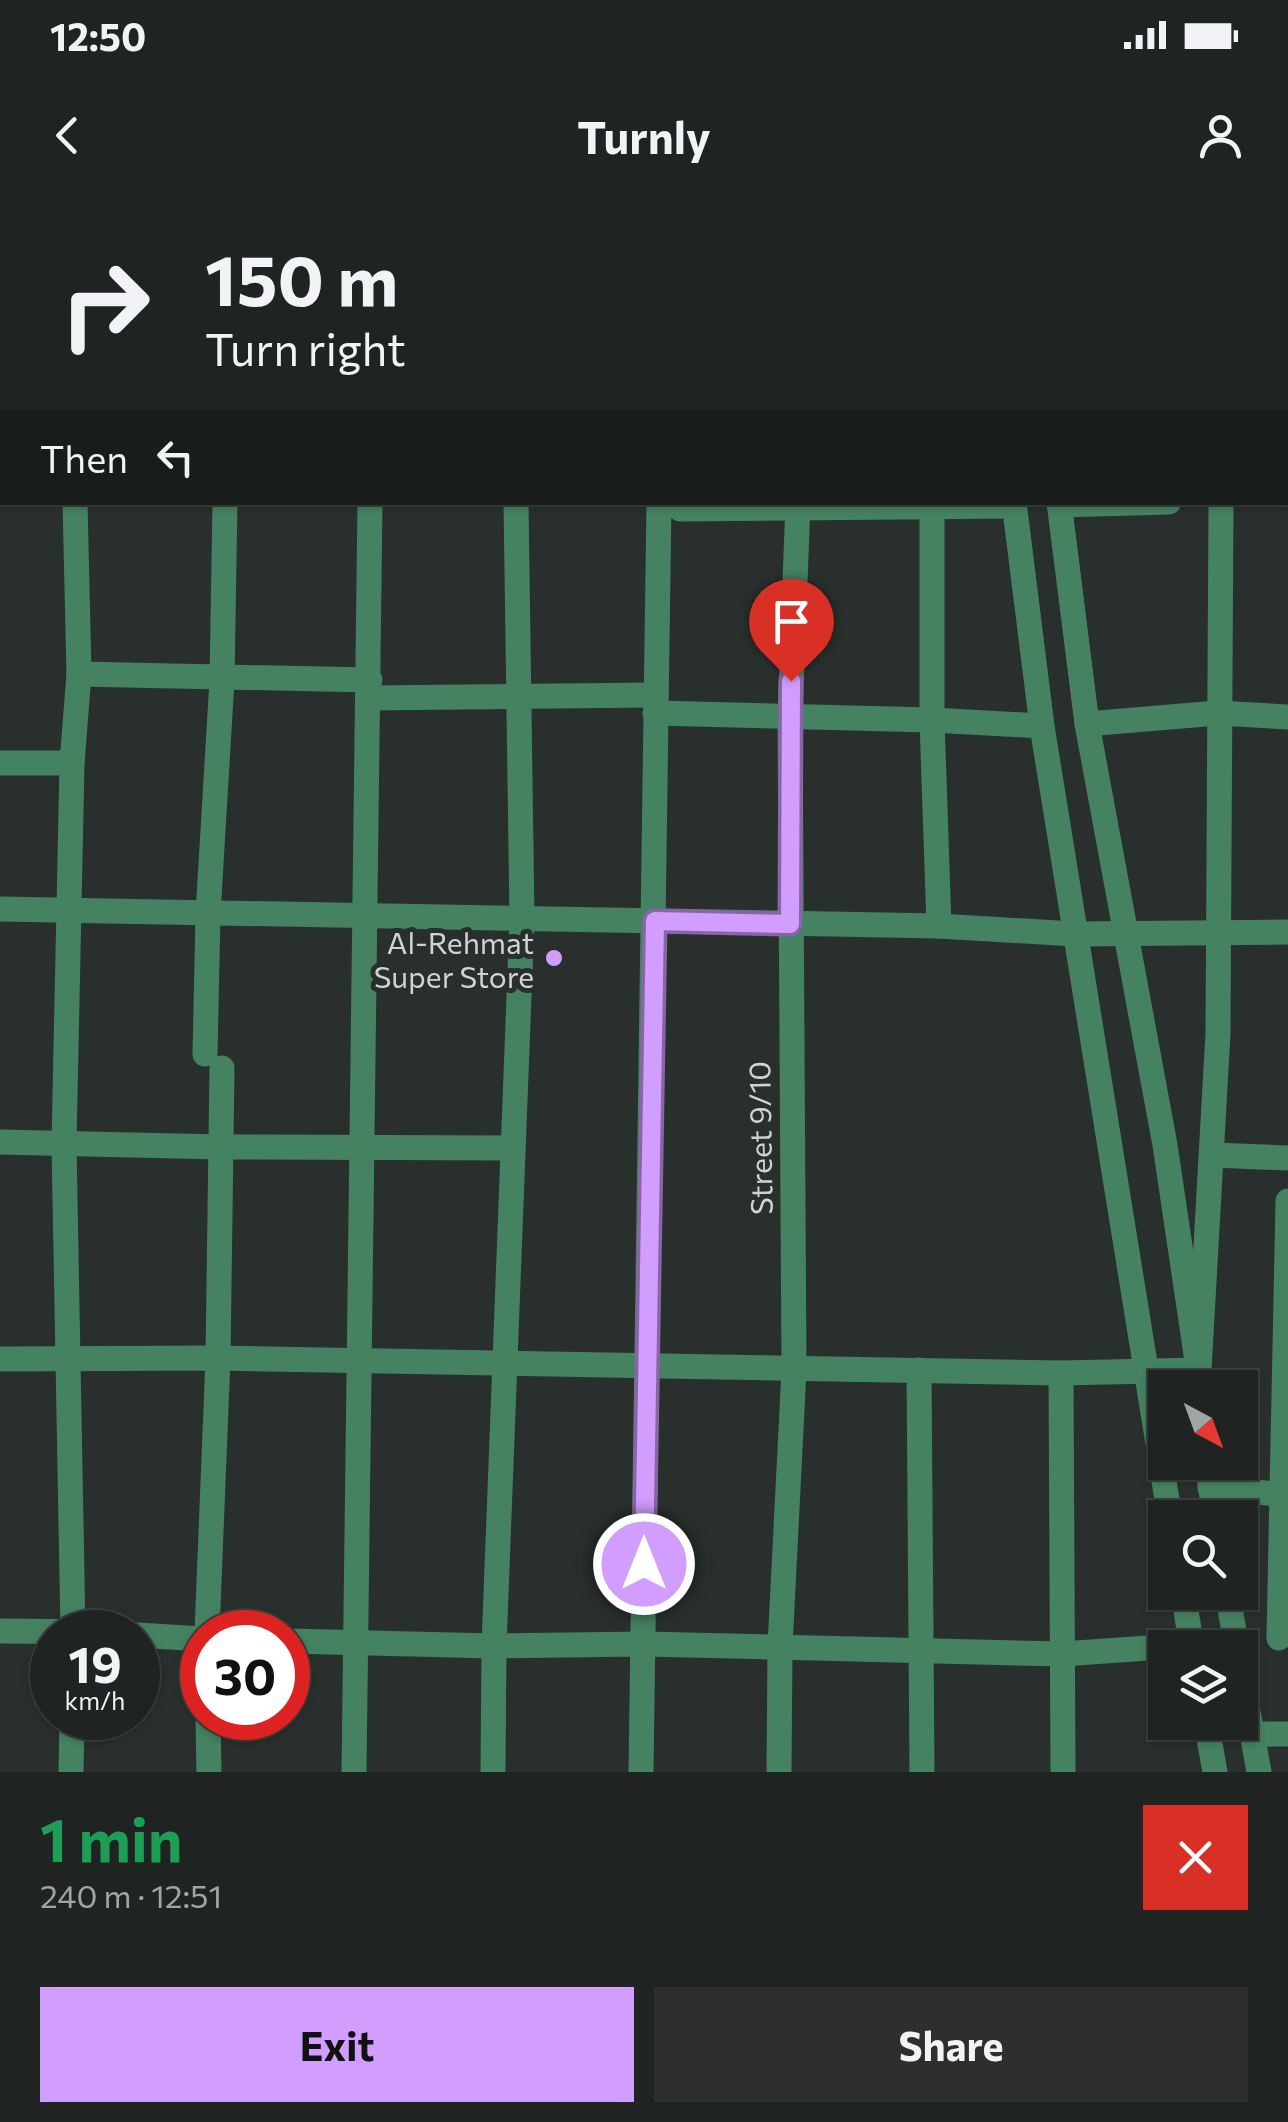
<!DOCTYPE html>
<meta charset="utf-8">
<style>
:root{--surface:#1f2321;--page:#2c2f2e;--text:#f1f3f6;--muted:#a1a4a5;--line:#3c403f;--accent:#d19dfe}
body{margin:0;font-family:Commissioner,sans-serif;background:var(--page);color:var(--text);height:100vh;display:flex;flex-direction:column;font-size:38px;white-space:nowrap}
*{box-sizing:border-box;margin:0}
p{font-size:32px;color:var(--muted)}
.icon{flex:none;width:55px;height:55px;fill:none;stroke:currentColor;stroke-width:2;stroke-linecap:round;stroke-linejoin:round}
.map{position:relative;height:1572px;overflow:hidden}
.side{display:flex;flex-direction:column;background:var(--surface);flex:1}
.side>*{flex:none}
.top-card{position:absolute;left:0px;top:0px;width:1290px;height:305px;box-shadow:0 2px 8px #0004,0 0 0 2px var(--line);background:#1f2321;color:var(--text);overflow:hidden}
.needle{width:65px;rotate:139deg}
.buttons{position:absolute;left:1148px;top:1170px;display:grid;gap:20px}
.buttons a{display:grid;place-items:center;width:110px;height:110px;border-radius:0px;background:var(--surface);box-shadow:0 2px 8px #0004,0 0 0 2px var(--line);font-size:50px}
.speed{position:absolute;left:30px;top:1410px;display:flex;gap:20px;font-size:50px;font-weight:700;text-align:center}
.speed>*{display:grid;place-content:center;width:130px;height:130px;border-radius:50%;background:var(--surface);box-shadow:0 2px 8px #0004,0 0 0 2px var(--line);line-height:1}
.speed small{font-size:25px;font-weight:400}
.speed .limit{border:15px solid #d22;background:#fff;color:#111}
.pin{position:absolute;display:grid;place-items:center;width:85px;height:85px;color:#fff;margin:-102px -42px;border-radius:50% 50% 50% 0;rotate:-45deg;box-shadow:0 0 10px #0007}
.pin .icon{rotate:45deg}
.me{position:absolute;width:110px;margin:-55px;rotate:0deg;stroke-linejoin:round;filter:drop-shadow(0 0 8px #0008)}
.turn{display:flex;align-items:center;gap:35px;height:210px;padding:0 40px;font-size:45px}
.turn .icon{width:130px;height:130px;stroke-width:2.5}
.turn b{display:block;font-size:70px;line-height:85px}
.then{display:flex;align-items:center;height:95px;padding:0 40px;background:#0003;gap:20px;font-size:38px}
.round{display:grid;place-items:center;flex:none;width:105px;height:105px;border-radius:0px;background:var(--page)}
.headline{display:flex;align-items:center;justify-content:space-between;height:170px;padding:0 40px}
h1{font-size:60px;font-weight:700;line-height:75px;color:#1e9e55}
.cta{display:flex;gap:20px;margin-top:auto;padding:20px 40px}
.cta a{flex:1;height:115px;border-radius:0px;background:var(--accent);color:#111;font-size:40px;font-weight:700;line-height:115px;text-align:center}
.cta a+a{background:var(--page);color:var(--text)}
.status{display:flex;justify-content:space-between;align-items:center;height:70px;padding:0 50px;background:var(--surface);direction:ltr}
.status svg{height:28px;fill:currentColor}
header{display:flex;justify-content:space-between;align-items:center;height:130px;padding:0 40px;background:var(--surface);font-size:45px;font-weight:700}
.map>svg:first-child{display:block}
</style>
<div class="status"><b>12:50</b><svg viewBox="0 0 49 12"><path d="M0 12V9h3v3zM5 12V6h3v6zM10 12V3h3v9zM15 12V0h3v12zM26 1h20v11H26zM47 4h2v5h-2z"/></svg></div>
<header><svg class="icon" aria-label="back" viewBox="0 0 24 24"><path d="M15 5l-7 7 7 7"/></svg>Turnly<svg class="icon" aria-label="person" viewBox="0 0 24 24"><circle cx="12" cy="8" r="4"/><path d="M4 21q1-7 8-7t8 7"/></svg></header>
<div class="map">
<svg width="1288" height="1572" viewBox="0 0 1288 1572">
<rect width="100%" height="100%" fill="#292f2c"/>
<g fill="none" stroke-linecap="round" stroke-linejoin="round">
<!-- minor -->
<g stroke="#458261" stroke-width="25">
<polyline points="6,0 60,2"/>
<polyline points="964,0 964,2"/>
<polyline points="1008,0 1008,2"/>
<polyline points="230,2 230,0"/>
<polyline points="376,2 376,0"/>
<polyline points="519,2 519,0"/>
<polyline points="670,2 670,0"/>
<polyline points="804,2 804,0"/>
<polyline points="1085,2 1085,0"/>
<polyline points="1224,2 1224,0"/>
<polyline points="0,287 2,287"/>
<polyline points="673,302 680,309 1014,306"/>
<polyline points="932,302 932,520 939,726"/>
<polyline points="1014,302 1042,526 1170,1318"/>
<polyline points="1059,302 1087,524 1165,945 1201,1188"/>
<polyline points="1059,305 1169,302"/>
<polyline points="79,474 370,480"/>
<polyline points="369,498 655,495"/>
<polyline points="655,513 932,520 1042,526"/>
<polyline points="1087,524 1217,513 1288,517"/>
<polyline points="0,563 72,563"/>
<polyline points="0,709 939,726 1075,734 1288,732"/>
<polyline points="205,854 208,714 222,480 225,302"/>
<polyline points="0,942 221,947 513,948"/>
<polyline points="1212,955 1288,958"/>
<polyline points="0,1159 218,1158 1061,1173 1199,1170 1218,833 1221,302"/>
<polyline points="919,1170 922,1572"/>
<polyline points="1061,1173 1063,1572"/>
<polyline points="1207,1262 1215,1318"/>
<polyline points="1210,1288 1288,1295"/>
<polyline points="1183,1392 1192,1448"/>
<polyline points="1227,1392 1237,1448"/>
<polyline points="0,1431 108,1432"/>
<polyline points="73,1432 64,944 72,563 79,474 75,302"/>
<polyline points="207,1432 218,1158 222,868"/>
<polyline points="138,1435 202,1439"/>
<polyline points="1279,1438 1288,1001"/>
<polyline points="288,1441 494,1446 644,1444 1062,1454 1191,1445"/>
<polyline points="1240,1467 1259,1572"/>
<polyline points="208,1518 209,1572"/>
<polyline points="1206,1522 1215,1572"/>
<polyline points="1254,1534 1288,1534"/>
<polyline points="71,1572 72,1518"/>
<polyline points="354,1572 370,302"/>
<polyline points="493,1572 494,1446 522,719 516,302"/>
<polyline points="641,1572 659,302"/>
<polyline points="779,1572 780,1447 794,1170 790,516 798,302"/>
</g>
</g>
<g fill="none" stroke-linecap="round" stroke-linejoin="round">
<!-- route casing -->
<g stroke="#8866a5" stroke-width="25">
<polyline id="route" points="644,1364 655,721 790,724 791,481"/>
</g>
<!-- route -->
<use href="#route" stroke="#d19dfe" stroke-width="18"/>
</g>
<!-- markers -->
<circle fill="#d19dfe" stroke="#292f2c" stroke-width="4" cx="554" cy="758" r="10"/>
<g text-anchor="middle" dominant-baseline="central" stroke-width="10" stroke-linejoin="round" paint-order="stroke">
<!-- poi labels -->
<g font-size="30" fill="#cfd3d1" stroke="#292f2c" text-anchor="end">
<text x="534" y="741">Al-Rehmat<tspan x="534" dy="34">Super Store</tspan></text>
</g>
<!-- street labels -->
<g font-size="30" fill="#cfd3d1" stroke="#292f2c">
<text transform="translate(759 938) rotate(-91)">Street 9/10</text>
</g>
</g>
</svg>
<div class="buttons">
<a><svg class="needle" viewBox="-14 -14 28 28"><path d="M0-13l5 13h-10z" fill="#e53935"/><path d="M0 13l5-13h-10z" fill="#a1a4a5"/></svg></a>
<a><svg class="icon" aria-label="search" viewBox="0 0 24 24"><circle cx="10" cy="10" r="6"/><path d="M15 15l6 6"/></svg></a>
<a><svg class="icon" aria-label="layers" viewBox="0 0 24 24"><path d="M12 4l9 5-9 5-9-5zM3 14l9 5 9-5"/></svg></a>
</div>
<div class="speed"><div>19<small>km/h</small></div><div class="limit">30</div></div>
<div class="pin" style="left:791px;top:481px;background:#d93025"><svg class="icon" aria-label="arrive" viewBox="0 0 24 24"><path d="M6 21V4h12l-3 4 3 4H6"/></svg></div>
<svg class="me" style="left:644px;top:1364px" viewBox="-20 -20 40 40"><circle r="17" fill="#d19dfe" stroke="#fff" stroke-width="3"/><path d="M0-11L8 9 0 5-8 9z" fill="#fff"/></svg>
<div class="top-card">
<div class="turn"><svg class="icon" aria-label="right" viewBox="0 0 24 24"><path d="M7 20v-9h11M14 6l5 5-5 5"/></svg><div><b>150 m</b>Turn right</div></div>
<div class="then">Then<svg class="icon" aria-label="left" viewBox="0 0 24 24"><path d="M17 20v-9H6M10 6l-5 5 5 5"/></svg></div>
</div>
</div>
<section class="side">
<div class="headline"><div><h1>1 min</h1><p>240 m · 12:51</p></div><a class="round" style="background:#d93025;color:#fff"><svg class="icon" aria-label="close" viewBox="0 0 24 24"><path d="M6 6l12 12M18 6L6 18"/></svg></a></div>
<div class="cta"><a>Exit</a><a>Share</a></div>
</section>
